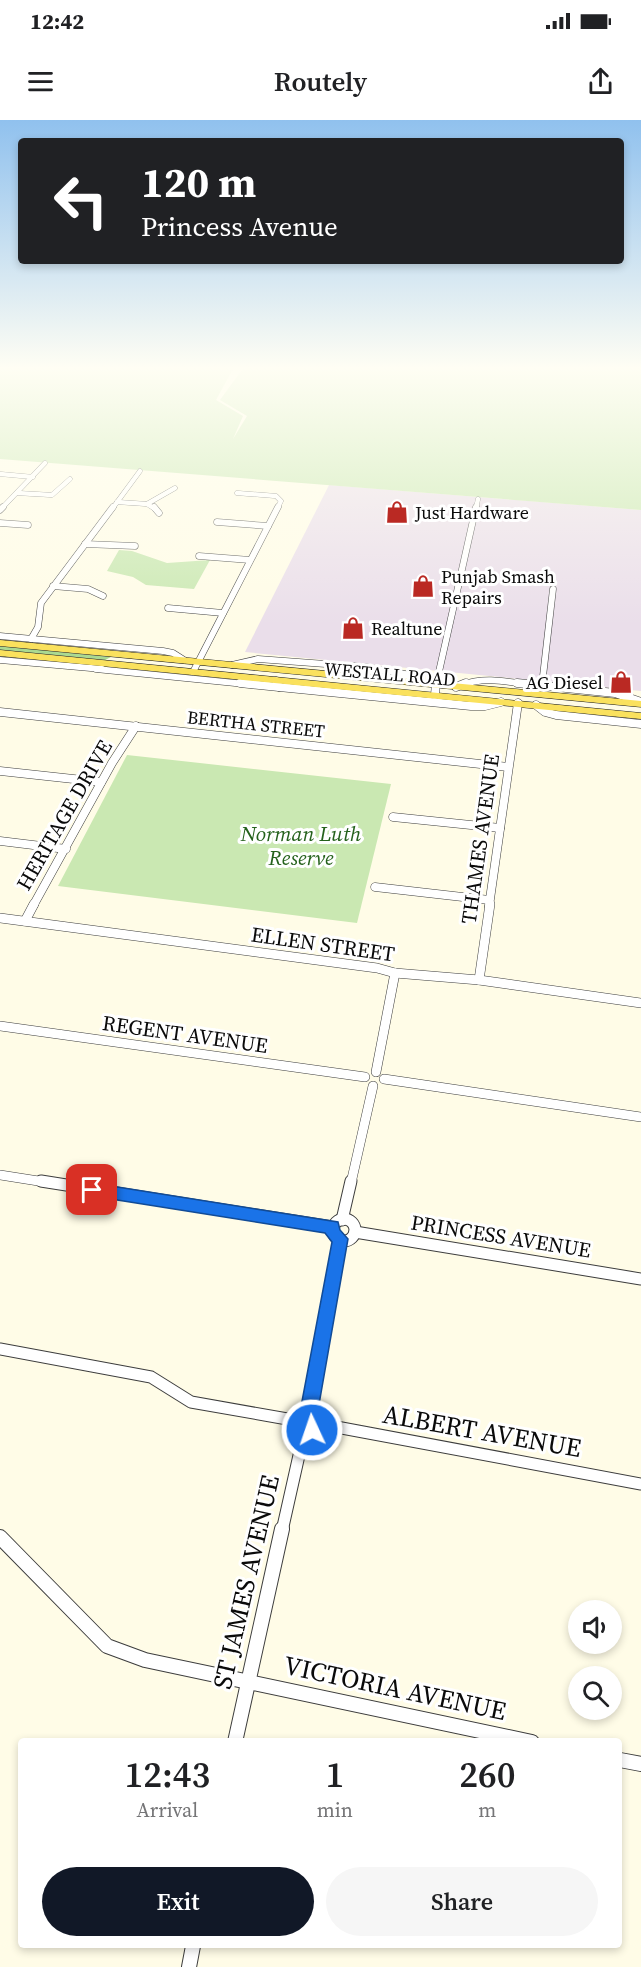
<!DOCTYPE html>
<style>
:root{--surface:#fff;--page:#f6f6f6;--text:#202124;--muted:#757577;--accent:#111827}
body{margin:0;font-family:"Source Serif 4",serif;background:var(--page);color:var(--text);height:100vh;display:flex;flex-direction:column;font-size:22px;white-space:nowrap}
*{box-sizing:border-box;margin:0}
p{font-size:20px;color:var(--muted)}
.icon{flex:none;width:33px;height:33px;fill:none;stroke:currentColor;stroke-width:2;stroke-linecap:round;stroke-linejoin:round}
.map{position:relative;flex:1;overflow:hidden}
.panel{position:absolute;left:18px;top:1618px;width:604px;height:210px;display:flex;flex-direction:column;background:var(--surface);border-radius:6px;box-shadow:0 3px 9px #0003}
.panel>*{flex:none}
.top-card{position:absolute;left:18px;top:18px;width:606px;height:126px;border-radius:6px;box-shadow:0 3px 9px #0003;background:#202124;color:#fff;overflow:hidden}
.controls{position:absolute;left:568px;top:1480px;display:grid;gap:12px}
.controls a{display:grid;place-items:center;width:54px;height:54px;border-radius:50%;background:var(--surface);box-shadow:0 3px 9px #0003;font-size:30px}
.pin{position:absolute;display:grid;place-items:center;width:51px;height:51px;color:#fff;margin:-26px;border-radius:12px;box-shadow:0 3px 9px #0006}
.me{position:absolute;width:66px;margin:-33px;rotate:357deg;stroke-linejoin:round;filter:drop-shadow(0 0 4px #0008)}
.turn{display:flex;align-items:center;gap:21px;height:126px;padding:0 24px;font-size:27px}
.turn .icon{width:78px;height:78px;stroke-width:2.5}
.turn b{display:block;font-size:42px;line-height:51px}
.eta{display:flex;justify-content:space-evenly;align-items:center;height:102px;text-align:center}
.eta b{font-size:36px;font-weight:600;line-height:42px}
.action{display:flex;gap:12px;margin-top:auto;padding:12px 24px}
.action a{flex:1;height:69px;border-radius:36px;background:var(--accent);color:#fff;font-size:24px;font-weight:600;line-height:69px;text-align:center}
.action a+a{background:var(--page);color:var(--text)}
.status{display:flex;justify-content:space-between;align-items:center;height:42px;padding:0 30px;background:var(--surface);direction:ltr}
.status svg{height:16px;fill:currentColor}
header{display:flex;justify-content:space-between;align-items:center;height:78px;padding:0 24px;background:var(--surface);font-size:27px;font-weight:600}
.map>svg:first-child{display:block}
</style>
<div class="status"><b>12:42</b><svg viewBox="0 0 49 12"><path d="M0 12V9h3v3zM5 12V6h3v6zM10 12V3h3v9zM15 12V0h3v12zM26 1h20v11H26zM47 4h2v5h-2z"/></svg></div>
<header><svg class="icon" aria-label="menu" viewBox="0 0 24 24"><path d="M4 6h16M4 12h16M4 18h16"/></svg>Routely<svg class="icon" aria-label="share" viewBox="0 0 24 24"><path d="M12 15V3M7 8l5-5 5 5M5 13v7h14v-7"/></svg></header>
<div class="map">
<svg width="641" height="1847" viewBox="0 0 641 1847">
<rect width="100%" height="100%" fill="#fffce7"/>
<!-- industrial -->
<polygon fill="#eadeea" points="329,365 641,390 641,571 245,532"/>
<!-- green -->
<g fill="#cae8b2">
<polygon points="234,247 216,280 243,296 233,319 247,296 220,280 244,247 641,247 641,390 0,339 0,248"/>
<polygon points="119,430 132,431 167,443 210,440 194,469 146,465 133,457 107,451"/>
<polygon points="127,635 391,664 357,803 58,766"/>
</g>
<!-- forest -->
<polygon fill="#abd991" points="0,526 111,537 105,540 0,530"/>
<g fill="none" stroke-linecap="round" stroke-linejoin="round">
<!-- street-far5 casing -->
<g stroke="#3d3d3d" stroke-width="5">
<g id="street-far5">
<polyline points="0,354 33,357"/>
<polyline points="17,373 52,375 70,359"/>
<polyline points="237,373 276,376 281,381 277,389"/>
<polyline points="117,382 147,384 175,368"/>
<polyline points="147,384 155,389"/>
<polyline points="1,389 45,343"/>
<polyline points="112,389 140,351"/>
<polyline points="476,389 478,379"/>
</g>
</g>
<!-- street-far4 casing -->
<g stroke="#3d3d3d" stroke-width="7">
<g id="street-far4">
<polyline points="154,387 159,393"/>
<polyline points="0,390 3,387"/>
<polyline points="217,402 268,406"/>
<polyline points="0,403 28,405"/>
<polyline points="85,424 135,426"/>
<polyline points="199,436 250,440"/>
<polyline points="53,466 88,469 103,476"/>
<polyline points="168,488 223,493"/>
<polyline points="0,516 163,531 173,533 184,540"/>
<polyline points="31,519 38,507 41,483 113,387"/>
<polyline points="0,540 102,549"/>
<polyline points="232,545 258,539 366,547 405,554 411,562"/>
<polyline points="96,549 255,565"/>
<polyline points="193,552 278,387"/>
<polyline points="276,560 278,565"/>
<polyline points="436,565 476,387"/>
<path d="M462,565C484,556 509,562 532,565"/>
<polyline points="542,565 553,469"/>
</g>
</g>
<!-- street-far3 casing -->
<g stroke="#3d3d3d" stroke-width="9">
<g id="street-far3">
<polyline points="240,563 279,567"/>
<polyline points="277,563 279,567 471,586 485,586 501,582"/>
<polyline points="517,563 615,573 641,582"/>
<polyline points="542,566 542,563"/>
<polyline points="456,567 466,563"/>
<polyline points="435,575 436,563"/>
<polyline points="536,585 545,592 556,595 641,604"/>
<polyline points="0,592 508,647"/>
<polyline points="0,651 101,662"/>
<polyline points="393,697 500,708"/>
<polyline points="0,721 66,729"/>
<polyline points="375,767 489,780"/>
<polyline points="33,786 112,643 136,606"/>
<polyline points="489,786 518,583"/>
</g>
</g>
<!-- street-far2 casing -->
<g stroke="#3d3d3d" stroke-width="10">
<g id="street-far2">
<polyline points="0,798 377,848 395,853 479,860 641,883"/>
<polyline points="25,801 34,784"/>
<polyline points="479,860 490,784"/>
<polyline points="0,906 365,957"/>
<polyline points="376,952 395,853"/>
<polyline points="384,959 641,997"/>
<polyline points="0,1055 51,1063"/>
<polyline points="351,1063 373,966"/>
</g>
</g>
<!-- street-far1 casing -->
<g stroke="#3d3d3d" stroke-width="13">
<g id="street-far1">
<polyline points="41,1061 332,1107"/>
<circle cx="344" cy="1110" r="11"/>
<polyline points="342,1100 351,1061"/>
<polyline points="355,1112 641,1159"/>
<polyline points="0,1229 151,1257 191,1282 293,1300"/>
<circle cx="304" cy="1302" r="11"/>
<polyline points="309,1292 340,1119"/>
<polyline points="315,1303 641,1364"/>
<polyline points="282,1411 304,1313"/>
</g>
</g>
<!-- street casing -->
<g stroke="#3d3d3d" stroke-width="16">
<g id="street">
<polyline points="0,1417 107,1526 145,1540 532,1622"/>
<polyline points="235,1622 282,1409"/>
<polyline points="620,1640 641,1644"/>
<polyline points="189,1847 193,1826"/>
</g>
</g>
<!-- primary casing -->
<g stroke="#1b1b1b" stroke-width="1">
<g id="primary">
<polygon points="0,520 641,581 641,587 0,526"/>
<polygon points="0,530 641,593 641,599 0,536"/>
</g>
</g>
<!-- street-far5 -->
<use href="#street-far5" stroke="#fff" stroke-width="4.5"/>
<!-- street-far4 -->
<use href="#street-far4" stroke="#fff" stroke-width="6"/>
<!-- street-far3 -->
<use href="#street-far3" stroke="#fff" stroke-width="8"/>
<!-- street-far2 -->
<use href="#street-far2" stroke="#fff" stroke-width="9"/>
<!-- street-far1 -->
<use href="#street-far1" stroke="#fff" stroke-width="11"/>
<!-- street -->
<use href="#street" stroke="#fff" stroke-width="14"/>
<!-- primary -->
<use href="#primary" fill="#fae15d" fill-rule="evenodd"/>
</g>
<!-- sky -->
<linearGradient id="sky" x2="0" y2="1"><stop stop-color="#90c1ee"/><stop offset="0.49" stop-color="#fffef4"/><stop offset="1" stop-color="#fffef4" stop-opacity="0"/></linearGradient>
<rect width="641" height="506" fill="url(#sky)"/>
<!-- route -->
<polygon fill="#1a73e8" stroke="#114b97" stroke-width="1.5" points="92,1063 338,1102 340,1110 348,1119 318,1290 324,1301 318,1316 312,1319 306,1316 303,1310 306,1303 300,1292 332,1122 325,1113 92,1076 86,1074 84,1070 86,1065"/>
<!-- icons -->
<defs>
<g id="shop-bare" transform="scale(1.8)"><path d="M-5-2.5h2.3a2.7 3.5 0 0 1 5.4 0H5L5.5 6h-11ZM-1.5-2.5h3a1.5 2.3 0 0 0-3 0Z" fill="#ba2923" stroke="#fff" stroke-width="2.5" paint-order="stroke"/></g>
</defs>
<g fill-rule="evenodd">
<use href="#shop-bare" x="397" y="392"/>
<use href="#shop-bare" x="423" y="466"/>
<use href="#shop-bare" x="353" y="508"/>
<use href="#shop-bare" x="621" y="562"/>
</g>
<g text-anchor="middle" dominant-baseline="central" stroke-width="6" stroke-linejoin="round" paint-order="stroke">
<!-- far-poi labels -->
<g font-size="18" fill="#0a0a0a" stroke="#fff" text-anchor="start">
<text x="415" y="392">Just Hardware</text>
<text x="441" y="456">Punjab Smash<tspan x="441" dy="21">Repairs</tspan></text>
<text x="371" y="508">Realtune</text>
<text x="603" y="562" text-anchor="end">AG Diesel</text>
</g>
<!-- far-street labels -->
<g font-size="18" fill="#0a0a0a" stroke="#fff">
<text transform="translate(390 554) rotate(5)">WESTALL ROAD</text>
<text transform="translate(256 604) rotate(6)">BERTHA STREET</text>
</g>
<!-- street labels -->
<g font-size="21" fill="#0a0a0a" stroke="#fff">
<text transform="translate(64 695) rotate(-60)">HERITAGE DRIVE</text>
<text transform="translate(480 719) rotate(-82)">THAMES AVENUE</text>
<text transform="translate(323 824) rotate(8)">ELLEN STREET</text>
<text transform="translate(185 914) rotate(8)">REGENT AVENUE</text>
<text transform="translate(501 1116) rotate(9)">PRINCESS AVENUE</text>
</g>
<!-- park labels -->
<g font-size="21" font-style="italic" fill="#24611b" stroke="#fff">
<text x="301" y="713">Norman Luth<tspan x="301" dy="24">Reserve</tspan></text>
</g>
<!-- near-street labels -->
<g font-size="26" fill="#0a0a0a" stroke="#fff">
<text transform="translate(482 1311) rotate(10)">ALBERT AVENUE</text>
<text transform="translate(246 1462) rotate(-77)">ST JAMES AVENUE</text>
<text transform="translate(395 1568) rotate(12)">VICTORIA AVENUE</text>
</g>
</g>
</svg>
<div class="controls">
<a><svg class="icon" aria-label="sound" viewBox="0 0 24 24"><path d="M4 9h4l5-4v14l-5-4H4zM17 9q2 3 0 6"/></svg></a>
<a><svg class="icon" aria-label="search" viewBox="0 0 24 24"><circle cx="10" cy="10" r="6"/><path d="M15 15l6 6"/></svg></a>
</div>
<div class="pin" style="left:92px;top:1070px;background:#d93025"><svg class="icon" aria-label="arrive" viewBox="0 0 24 24"><path d="M6 21V4h12l-3 4 3 4H6"/></svg></div>
<svg class="me" style="left:312px;top:1310px" viewBox="-20 -20 40 40"><circle r="17" fill="#1a73e8" stroke="#fff" stroke-width="3"/><path d="M0-11L8 9 0 5-8 9z" fill="#fff"/></svg>
<div class="top-card">
<div class="turn"><svg class="icon" aria-label="left" viewBox="0 0 24 24"><path d="M17 20v-9H6M10 6l-5 5 5 5"/></svg><div><b>120 m</b>Princess Avenue</div></div>
</div>
<section class="panel">
<div class="eta">
<div><b>12:43</b><p>Arrival</p></div>
<div><b>1</b><p>min</p></div>
<div><b>260</b><p>m</p></div>
</div>
<div class="action"><a>Exit</a><a>Share</a></div>
</section>
</div>
